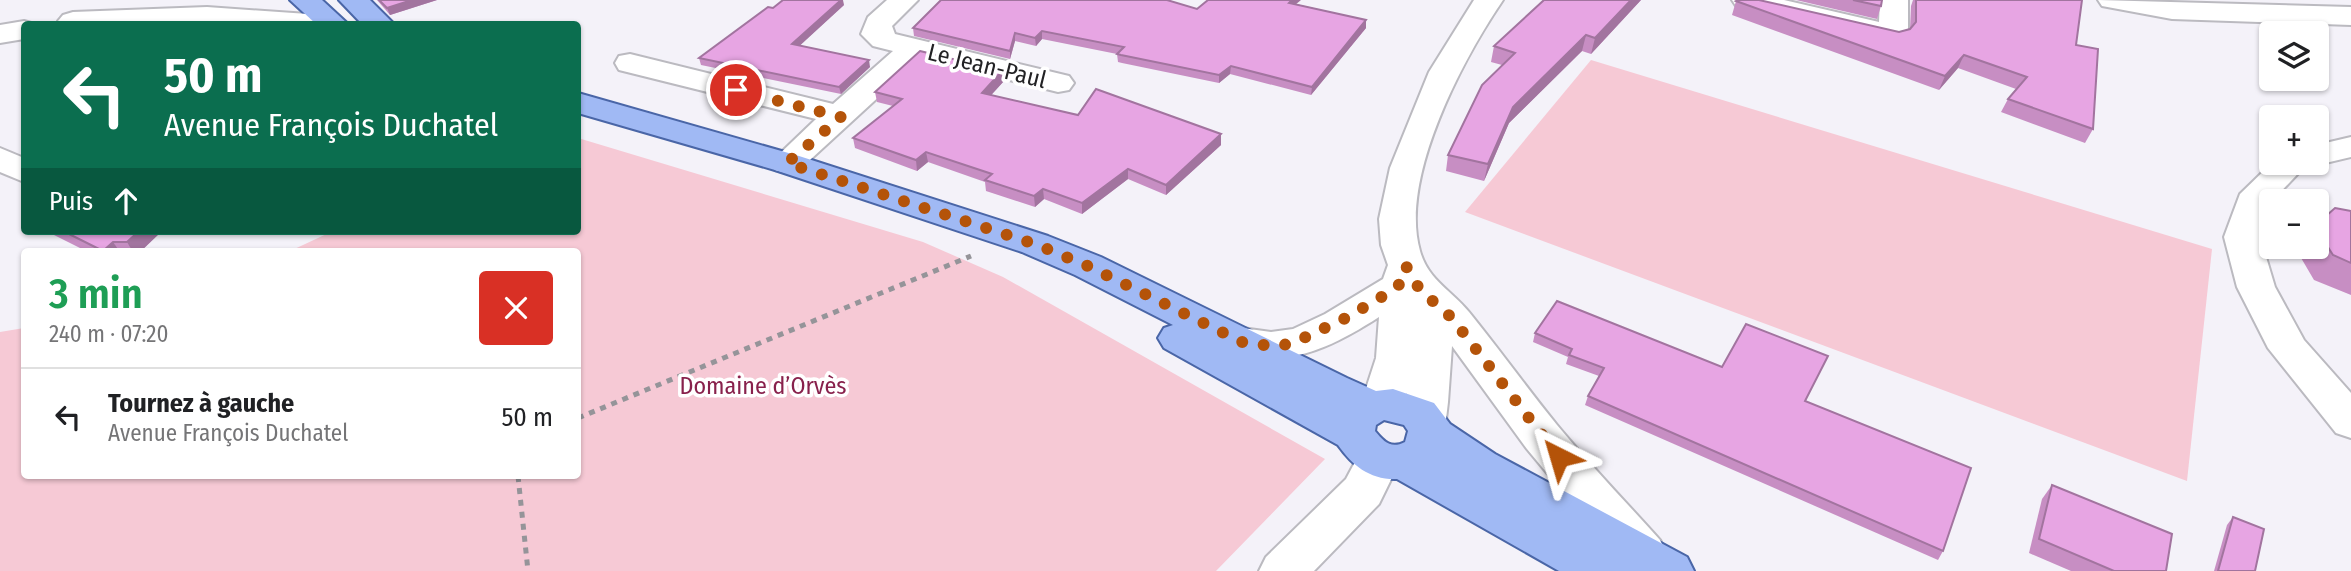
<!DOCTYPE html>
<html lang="fr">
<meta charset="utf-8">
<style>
:root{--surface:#fff;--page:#f2f2f2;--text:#202124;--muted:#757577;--line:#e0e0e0}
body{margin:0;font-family:"Fira Sans Condensed",sans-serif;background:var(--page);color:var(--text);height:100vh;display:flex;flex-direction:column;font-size:26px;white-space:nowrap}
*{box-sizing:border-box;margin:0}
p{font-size:23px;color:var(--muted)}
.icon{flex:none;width:38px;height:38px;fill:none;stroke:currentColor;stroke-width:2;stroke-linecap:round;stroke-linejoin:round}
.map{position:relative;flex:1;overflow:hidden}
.drawer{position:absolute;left:21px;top:248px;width:560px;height:231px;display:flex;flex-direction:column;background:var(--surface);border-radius:7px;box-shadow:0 2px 5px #0004}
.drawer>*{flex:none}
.guide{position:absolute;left:21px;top:21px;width:560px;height:214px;border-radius:7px;box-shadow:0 2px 5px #0004;background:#0b6e4f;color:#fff;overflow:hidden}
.tools{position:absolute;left:2259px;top:21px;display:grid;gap:14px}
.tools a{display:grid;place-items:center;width:70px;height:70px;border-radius:7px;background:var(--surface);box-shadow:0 2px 5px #0004;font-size:35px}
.pin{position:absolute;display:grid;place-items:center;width:60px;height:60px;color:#fff;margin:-30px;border:4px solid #fff;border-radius:50%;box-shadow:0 2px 7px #0007}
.me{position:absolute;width:77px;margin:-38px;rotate:320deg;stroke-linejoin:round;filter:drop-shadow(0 0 5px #0008)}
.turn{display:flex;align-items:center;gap:24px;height:147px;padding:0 28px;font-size:32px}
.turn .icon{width:91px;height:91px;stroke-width:2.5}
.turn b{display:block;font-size:49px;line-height:60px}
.then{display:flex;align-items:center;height:66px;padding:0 28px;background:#0003;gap:14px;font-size:26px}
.round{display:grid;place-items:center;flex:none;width:74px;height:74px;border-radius:7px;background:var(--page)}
.head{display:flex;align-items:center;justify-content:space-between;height:119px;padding:0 28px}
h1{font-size:42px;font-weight:600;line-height:52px;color:#1e9e55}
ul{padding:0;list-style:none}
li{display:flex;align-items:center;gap:21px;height:98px;padding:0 28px;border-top:2px solid var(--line)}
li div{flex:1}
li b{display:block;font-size:26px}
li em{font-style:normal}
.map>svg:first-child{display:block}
</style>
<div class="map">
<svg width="2351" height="571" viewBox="0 0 2351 571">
<rect width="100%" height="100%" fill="#f4f2f9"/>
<!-- green -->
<g fill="#f6c9d5">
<polygon points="1591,60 2212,249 2187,481 1465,212"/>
<polygon points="578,138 923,242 1003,277 1325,459 1216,571 0,571 0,332 24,328 24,476 578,476 578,252 288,252 333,231 578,231"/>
</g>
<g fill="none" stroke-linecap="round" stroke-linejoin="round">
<!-- minor casing -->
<g stroke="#bbbac0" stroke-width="4">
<g id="minor">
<polygon points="887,0 918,0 892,26 895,34 1069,76 1074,83 1069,90 1058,92 921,58 799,170 787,173 775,170 770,163 816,119 619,70 615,63 619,56 630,54 833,104 893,51 873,46 861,34 868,17"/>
<path d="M1474,0H1503C1463,59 1399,178 1420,251C1428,280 1451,290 1469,312C1499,349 1527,388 1557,425C1590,465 1626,502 1660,540L1667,554L1660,568L1650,571L1626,568L1527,449L1452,346L1448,402L1446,419L1439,430L1424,435L1409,430L1402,419L1407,393L1397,415L1382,419L1367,415L1361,404L1376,358L1379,317C1329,349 1287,369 1228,352L1222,342L1228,332L1242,328L1271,332L1293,329L1325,314L1383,279L1388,265L1381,245L1379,219L1390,168L1429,72Z"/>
<polygon points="1732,0 1784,0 1879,22 1880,0 1908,0 1908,34 1904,40 1893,43 1736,6"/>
<polygon points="2098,0 2351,7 2351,25 2172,19 2102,6"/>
<polygon points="207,7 322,15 332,18 337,24 61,24 58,21 63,15 73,12"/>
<polygon points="24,21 35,24 24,24 24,39 0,43 0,25"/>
<polygon points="2351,137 2351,157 2317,165 2308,163 2272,201 2260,237 2275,287 2304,340 2351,393 2351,438 2336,433 2268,348 2237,287 2224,237 2240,194 2272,163 2317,163 2317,145"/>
<polygon points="0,148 24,158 24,182 0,172"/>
<polygon points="1379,442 1395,447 1401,459 1379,504 1314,571 1259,571 1266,557 1346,479 1363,447"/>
</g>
</g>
<!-- major casing -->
<g stroke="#4a66a7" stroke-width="4">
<g id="major">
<polygon points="290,0 322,0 348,24 316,24"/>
<polygon points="339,0 370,0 394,24 362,24"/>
<path d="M578,93L799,156L1048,236L1101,257L1347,378L1376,391L1393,389L1434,403L1450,424L1495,454L1687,557L1694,571H1559L1397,479C1370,480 1353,466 1338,445L1164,348L1158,338L1164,328L1173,325L1075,275L1022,252L775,170L578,113ZM1384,420L1404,425L1408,431L1405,442C1391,449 1384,442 1375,431L1376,425Z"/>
</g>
</g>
<!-- path -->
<g stroke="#959499" stroke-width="5" stroke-dasharray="6 6" stroke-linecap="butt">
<polyline points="578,418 971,256"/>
<polyline points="518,476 528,571"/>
</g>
<!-- minor -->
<use href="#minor" fill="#fff" fill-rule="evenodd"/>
<!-- major -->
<use href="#major" fill="#a0b9f4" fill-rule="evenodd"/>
</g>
<!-- wall -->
<g fill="#c78ec3">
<polygon points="377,0 437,0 390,15"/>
<polygon points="1544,0 1641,0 1591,54 1582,51 1509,123 1484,181 1446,171 1448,155 1502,65 1491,62 1494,46"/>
<polygon points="1796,0 1882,0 1881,6 1877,19"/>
<polygon points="1913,0 2082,0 2076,45 2093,129 2085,143 2001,112 2008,99 2016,89 1958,68 1939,90 1732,15 1736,1 1899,32 1910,29 1911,6"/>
<polygon points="1296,4 1366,20 1366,28 1311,95 1230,74 1219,83 1122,63 1118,62 1117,54 1042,39 1036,46 1015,41 1010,59 914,36 913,28 1197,9"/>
<polygon points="844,5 800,45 870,67 841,94 701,65 699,58 773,8"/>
<polygon points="1002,71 1004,81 991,95 1078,115 1221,134 1221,145 1166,195 1128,179 1082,214 1044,199 1035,207 986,191 985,182 928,162 917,171 855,148 853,138 893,106 877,102 875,92"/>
<polygon points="2351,211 2351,295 2314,280 2297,251 2299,247 2317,247 2317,230"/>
<polygon points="46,231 162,231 140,252 88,252"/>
<polygon points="1535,333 1805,401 1943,551 1938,560 1585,405 1588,396 1599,376 1566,364 1568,357 1533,342"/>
<polygon points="2052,485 2166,571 2071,571 2029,553 2042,499"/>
<polygon points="2233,517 2255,571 2214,571 2227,525"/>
</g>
<!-- shaded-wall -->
<g fill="#a2749f">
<polygon points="412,0 437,0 390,15 387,8"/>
<polygon points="841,0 843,0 844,5 794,51 792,44"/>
<polygon points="1292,0 1301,0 1289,10 1289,3"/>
<polygon points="1631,0 1641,0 1591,54 1595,38"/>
<polygon points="1366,20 1366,28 1311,95 1312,87"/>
<polygon points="1042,31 1042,39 1036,46 1035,38"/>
<polygon points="1015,33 1015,41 1010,59 1010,51"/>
<polygon points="1586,35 1582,51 1509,123 1484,181 1488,164 1513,107"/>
<polygon points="1964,55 1958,68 1939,90 1945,76"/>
<polygon points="869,60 870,67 841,94 839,87"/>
<polygon points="1231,66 1230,74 1219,83 1219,75"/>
<polygon points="1002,71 1004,81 984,103 982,93"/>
<polygon points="1221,134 1221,145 1166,195 1166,185"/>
<polygon points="926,152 928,162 917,171 916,160"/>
<polygon points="1128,169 1128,179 1082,214 1082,203"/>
<polygon points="1043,189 1044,199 1035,207 1034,196"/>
<polygon points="139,231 162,231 140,252 133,252 127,242"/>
<polygon points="113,242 120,252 104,252 103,251"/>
</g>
<!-- building -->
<g fill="#e7a5e3" stroke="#a2749f" stroke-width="2">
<polygon points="379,0 412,0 387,8"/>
<polygon points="783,0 841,0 792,44 869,60 839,87 699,58 768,7 773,8"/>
<polygon points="941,0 1167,0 1197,9 1208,0 1292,0 1289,3 1366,20 1312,87 1231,66 1219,75 1121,55 1117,54 1124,47 1042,31 1035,38 1015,33 1010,51 913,28"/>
<polygon points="1544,0 1631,0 1595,38 1586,35 1513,107 1488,164 1448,155 1482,85 1515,53 1494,46"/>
<polygon points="1738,0 1759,0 1899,32 1910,29 1916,22 1916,0 2082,0 2076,45 2098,49 2093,129 2008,99 2027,77 1964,55 1945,76 1736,1"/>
<polygon points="1853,0 1882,0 1881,6"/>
<polygon points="920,51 1002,71 982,93 1078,115 1096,89 1221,134 1166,185 1128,169 1082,203 1043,189 1034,196 985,180 992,174 926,152 916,160 853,138 902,99 875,92"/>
<polygon points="2335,208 2351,211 2351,263 2333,255 2317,230 2317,224"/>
<polygon points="63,231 139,231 127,242 113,242 103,251"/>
<polygon points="1557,301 1722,367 1746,324 1828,356 1805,401 1971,468 1943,551 1588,396 1604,368 1569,355 1572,349 1535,333"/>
<polygon points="2052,485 2172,534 2166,571 2114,571 2039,539"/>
<polygon points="2233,517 2264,529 2255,571 2218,571"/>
</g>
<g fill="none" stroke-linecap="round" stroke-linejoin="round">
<!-- route -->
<polyline stroke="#b45309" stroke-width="12" stroke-dasharray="0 21.6" points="736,90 841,117 787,163 1035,244 1088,266 1242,342 1272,346 1291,344 1346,318 1398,287 1406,266 1420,290 1452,318 1559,457"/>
</g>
<g text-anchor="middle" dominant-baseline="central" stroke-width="7" stroke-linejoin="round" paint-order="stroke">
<!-- street labels -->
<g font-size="24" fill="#222224" stroke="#fff">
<text transform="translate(987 66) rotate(14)">Le Jean-Paul</text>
</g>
<!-- park labels -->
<g font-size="24" fill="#88214c" stroke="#fff">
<text x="763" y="386">Domaine d’Orvès</text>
</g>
</g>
</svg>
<div class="tools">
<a><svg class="icon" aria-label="layers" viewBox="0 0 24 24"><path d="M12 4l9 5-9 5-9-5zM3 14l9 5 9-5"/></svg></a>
<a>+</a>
<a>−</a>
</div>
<div class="pin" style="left:736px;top:90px;background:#d93025"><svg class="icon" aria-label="arrive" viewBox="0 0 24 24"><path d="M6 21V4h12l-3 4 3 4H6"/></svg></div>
<svg class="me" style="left:1559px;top:457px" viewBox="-20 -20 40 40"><path d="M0-17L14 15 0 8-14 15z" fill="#b45309" stroke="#fff" stroke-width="4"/></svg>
<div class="guide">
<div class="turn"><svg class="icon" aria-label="left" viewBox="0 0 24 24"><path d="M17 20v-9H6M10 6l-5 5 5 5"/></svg><div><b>50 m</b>Avenue François Duchatel</div></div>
<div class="then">Puis<svg class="icon" aria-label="ahead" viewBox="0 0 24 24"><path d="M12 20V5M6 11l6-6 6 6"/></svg></div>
</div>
<section class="drawer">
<div class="head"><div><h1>3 min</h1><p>240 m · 07:20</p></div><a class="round" style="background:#d93025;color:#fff"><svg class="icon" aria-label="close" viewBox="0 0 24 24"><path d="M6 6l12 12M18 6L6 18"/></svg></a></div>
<ul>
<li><svg class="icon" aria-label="left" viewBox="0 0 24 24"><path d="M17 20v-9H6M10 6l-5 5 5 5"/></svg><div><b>Tournez à gauche</b><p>Avenue François Duchatel</p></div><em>50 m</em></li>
</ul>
</section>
</div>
